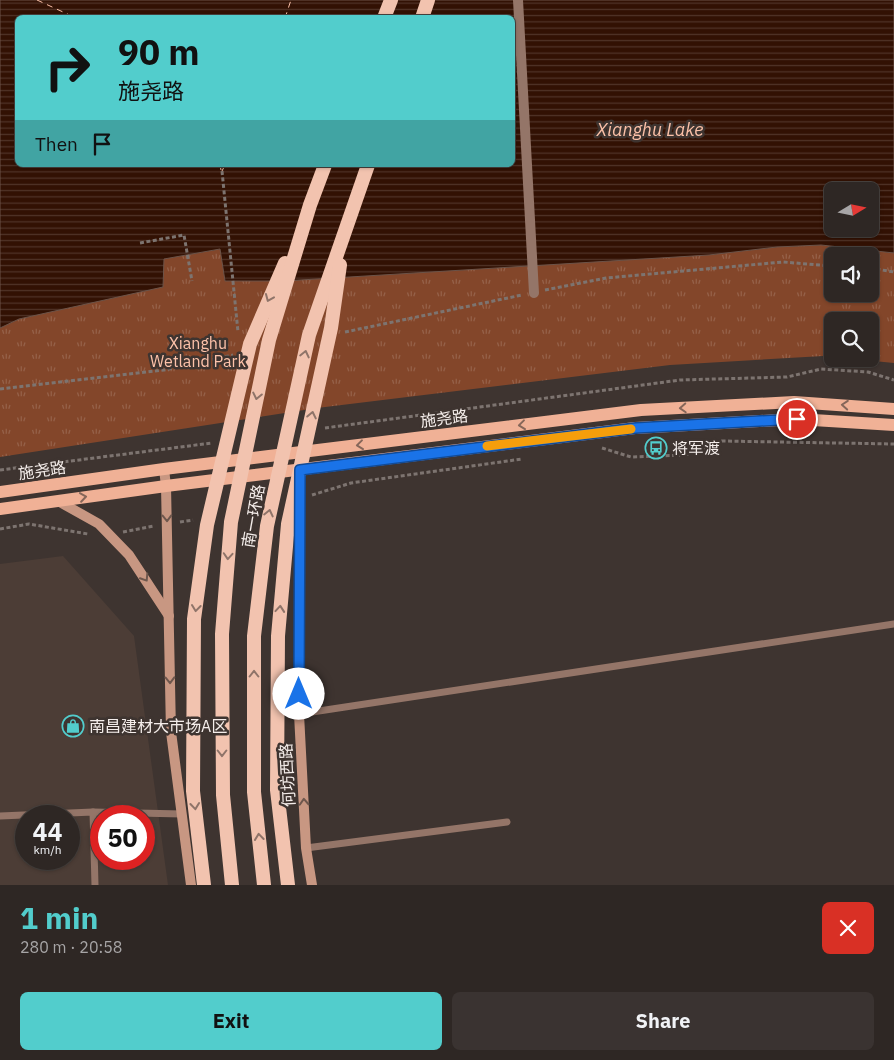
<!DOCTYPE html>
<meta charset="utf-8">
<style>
:root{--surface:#2e2724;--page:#3a3331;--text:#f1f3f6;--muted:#a7a5a6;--line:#494441;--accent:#52cdcc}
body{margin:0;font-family:"IBM Plex Sans","Noto Sans SC",sans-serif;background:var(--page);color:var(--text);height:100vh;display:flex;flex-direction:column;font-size:19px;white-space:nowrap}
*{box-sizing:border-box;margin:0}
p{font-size:16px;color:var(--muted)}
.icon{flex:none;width:28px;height:28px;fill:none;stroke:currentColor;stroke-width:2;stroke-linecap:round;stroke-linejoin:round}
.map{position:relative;height:885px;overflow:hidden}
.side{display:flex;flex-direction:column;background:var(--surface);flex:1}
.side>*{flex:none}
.top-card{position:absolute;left:15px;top:15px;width:500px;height:152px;border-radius:8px;box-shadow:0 1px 4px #0004,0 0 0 1px var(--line);background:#52cdcc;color:#111;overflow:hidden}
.needle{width:32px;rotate:80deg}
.fabs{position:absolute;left:824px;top:182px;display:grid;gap:10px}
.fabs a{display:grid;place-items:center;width:55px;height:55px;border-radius:8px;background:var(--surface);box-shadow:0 1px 4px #0004,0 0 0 1px var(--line);font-size:25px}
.speed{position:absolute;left:15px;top:805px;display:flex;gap:10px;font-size:25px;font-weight:700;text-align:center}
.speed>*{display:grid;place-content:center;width:65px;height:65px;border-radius:50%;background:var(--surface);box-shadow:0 1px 4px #0004,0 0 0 1px var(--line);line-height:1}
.speed small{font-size:12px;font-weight:400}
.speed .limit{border:8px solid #d22;background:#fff;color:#111}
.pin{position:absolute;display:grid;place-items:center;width:42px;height:42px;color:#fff;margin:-21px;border:2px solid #fff;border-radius:50%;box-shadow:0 1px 5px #0007}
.me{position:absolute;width:55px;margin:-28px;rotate:0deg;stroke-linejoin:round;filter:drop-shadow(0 0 4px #0008)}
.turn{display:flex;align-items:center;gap:18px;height:105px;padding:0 20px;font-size:22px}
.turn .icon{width:65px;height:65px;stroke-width:2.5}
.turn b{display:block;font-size:35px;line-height:42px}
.then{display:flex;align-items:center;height:48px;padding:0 20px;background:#0003;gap:10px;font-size:19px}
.round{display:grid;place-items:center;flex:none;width:52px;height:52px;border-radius:8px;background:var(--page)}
.summary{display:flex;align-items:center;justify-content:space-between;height:85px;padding:0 20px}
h1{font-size:30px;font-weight:800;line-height:38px;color:var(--accent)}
.primary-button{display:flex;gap:10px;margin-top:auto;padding:10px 20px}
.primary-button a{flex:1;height:58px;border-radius:8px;background:var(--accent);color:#111;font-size:20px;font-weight:800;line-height:58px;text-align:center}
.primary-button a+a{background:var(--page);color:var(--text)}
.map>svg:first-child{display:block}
</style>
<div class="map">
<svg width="894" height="885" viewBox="0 0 894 885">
<defs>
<pattern id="park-tufts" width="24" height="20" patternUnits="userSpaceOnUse" patternTransform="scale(1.25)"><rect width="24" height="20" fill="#83462a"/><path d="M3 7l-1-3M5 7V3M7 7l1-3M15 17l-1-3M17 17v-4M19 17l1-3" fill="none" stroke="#956149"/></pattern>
<pattern id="water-rules" width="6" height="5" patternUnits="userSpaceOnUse" patternTransform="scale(1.25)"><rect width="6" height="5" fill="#321103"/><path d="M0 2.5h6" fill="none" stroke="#503428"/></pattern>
</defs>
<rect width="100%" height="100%" fill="#3e3430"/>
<!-- built -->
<path fill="#4c3d36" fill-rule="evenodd" d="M63,556L134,636L168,885H0V564ZM26,816H69V859H26ZM101,816H144V859H101Z"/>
<!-- park -->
<path fill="url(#park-tufts)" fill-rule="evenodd" d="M821,245L894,253V363L854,359H870V321H832V357L823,356L670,365L317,408L0,457V328L19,319L163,259L221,249L709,255L777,247ZM832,256H870V294H832Z"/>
<!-- water -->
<path fill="url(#water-rules)" stroke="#6c5348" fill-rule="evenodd" d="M0,0H894V253L821,245L777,247L709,255L284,281H225L220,249L164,259L163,287L19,319L0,328ZM18,18H512V165H18ZM832,191H870V229H832Z"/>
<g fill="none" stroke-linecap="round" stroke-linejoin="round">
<!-- ferry -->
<g stroke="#fbc0a7" stroke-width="1" stroke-dasharray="6 5" stroke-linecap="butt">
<polyline points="37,0 76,18"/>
<polyline points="285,18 291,0"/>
<polyline points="220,165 221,170"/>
<polyline points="222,171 225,165"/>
</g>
<!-- path -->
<g stroke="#7d7470" stroke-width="3" stroke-dasharray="4 2.5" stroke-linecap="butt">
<polyline points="222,171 238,332"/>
<polyline points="140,243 184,235 192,281"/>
<polyline points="870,268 894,272"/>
<polyline points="545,290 606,278 783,262 832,266"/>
<polyline points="345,332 522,295"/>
<polyline points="0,389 164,370 233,355"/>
<polyline points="325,428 680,380 787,377 821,369 868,372 894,380"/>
<polyline points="602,448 631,457 685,455 722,441 894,444"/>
<polyline points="0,470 212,443"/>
<polyline points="312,495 351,483 522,459"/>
<polyline points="180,522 193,520"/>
<polyline points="0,529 29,524 88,534"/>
<polyline points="123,532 154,526"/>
</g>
<!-- service -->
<g stroke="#947568" stroke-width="7">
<polyline points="299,714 894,624"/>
<polyline points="93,812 95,885"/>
<polyline points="0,816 93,812 182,814"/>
<polyline points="306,848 507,822"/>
</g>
<!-- pedestrian -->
<polyline stroke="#947568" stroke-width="10" points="518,0 534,293"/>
<!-- secondary -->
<g stroke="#c89782" stroke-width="10">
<polyline points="164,469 166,486 171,732 191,885"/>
<polyline points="300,487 299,714 306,848 312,885"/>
<polyline points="58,501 99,524 129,555 169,616"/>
</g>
<!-- primary -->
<g stroke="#f0b196" stroke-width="12">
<polyline points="0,492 164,469 641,410 794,402 894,409"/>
<polyline points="0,509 166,486 635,428 797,419 894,425"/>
</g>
<!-- trunk -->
<g stroke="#f2c3af" stroke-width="14">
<polyline points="384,18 391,0"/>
<polyline points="422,18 428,0"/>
</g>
<!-- trunk-bridge -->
<g stroke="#f2c3af" stroke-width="14">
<polyline points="204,885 193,791 194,619 207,525 250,344 285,263"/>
<polyline points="232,885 223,795 222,634 231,522 269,340 310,205 325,165"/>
<polyline points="264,885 254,792 254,636 267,526 309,335 368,165"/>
<polyline points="288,885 277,790 278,636 288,524 331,328 340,265"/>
</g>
</g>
<!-- one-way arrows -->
<defs><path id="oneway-chevron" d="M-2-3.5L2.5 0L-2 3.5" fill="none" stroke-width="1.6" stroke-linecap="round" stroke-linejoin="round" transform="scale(1.25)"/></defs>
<g stroke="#8f7469">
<use href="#oneway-chevron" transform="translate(269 298) rotate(113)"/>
<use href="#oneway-chevron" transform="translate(305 354) rotate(-77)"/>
<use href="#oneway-chevron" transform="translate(257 396) rotate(102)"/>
<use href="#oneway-chevron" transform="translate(312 415) rotate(-78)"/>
<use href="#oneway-chevron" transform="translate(269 513) rotate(-77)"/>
<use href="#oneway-chevron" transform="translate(228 556) rotate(94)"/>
<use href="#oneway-chevron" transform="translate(196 608) rotate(97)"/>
<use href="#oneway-chevron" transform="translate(280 609) rotate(-85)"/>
<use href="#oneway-chevron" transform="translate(254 674) rotate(-90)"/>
<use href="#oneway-chevron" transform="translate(222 753) rotate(90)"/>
<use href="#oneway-chevron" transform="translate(195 806) rotate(84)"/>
<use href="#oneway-chevron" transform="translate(259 837) rotate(-96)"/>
</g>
<g stroke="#856659">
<use href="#oneway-chevron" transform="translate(845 405) rotate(-176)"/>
<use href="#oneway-chevron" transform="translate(683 408) rotate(177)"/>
<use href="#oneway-chevron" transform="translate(522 425) rotate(173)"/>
<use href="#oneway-chevron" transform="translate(360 445) rotate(173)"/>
<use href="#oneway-chevron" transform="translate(83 497) rotate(-8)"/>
</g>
<g stroke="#6e574d">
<use href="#oneway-chevron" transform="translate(167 518) rotate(89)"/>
<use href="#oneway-chevron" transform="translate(145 578) rotate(57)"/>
<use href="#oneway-chevron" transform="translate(170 680) rotate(89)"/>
<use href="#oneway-chevron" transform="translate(304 802) rotate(-93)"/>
</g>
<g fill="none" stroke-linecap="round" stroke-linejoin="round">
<!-- route casing -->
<g stroke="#114b97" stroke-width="12">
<polyline id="route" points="299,694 300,470 636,428 797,419"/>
</g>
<!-- route -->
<use href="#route" stroke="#1a73e8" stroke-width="9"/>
<!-- slow -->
<polyline stroke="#f59e0b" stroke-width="9" points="487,446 631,429"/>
</g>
<!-- icons -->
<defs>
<g id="bus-ring" transform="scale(1.125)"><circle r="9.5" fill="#3e3430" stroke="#52cdcc" stroke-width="1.5"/><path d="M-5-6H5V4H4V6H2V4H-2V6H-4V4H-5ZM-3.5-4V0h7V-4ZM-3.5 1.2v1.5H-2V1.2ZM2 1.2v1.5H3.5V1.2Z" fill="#52cdcc"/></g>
<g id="shop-ring" transform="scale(1.125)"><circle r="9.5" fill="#3e3430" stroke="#52cdcc" stroke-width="1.5"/><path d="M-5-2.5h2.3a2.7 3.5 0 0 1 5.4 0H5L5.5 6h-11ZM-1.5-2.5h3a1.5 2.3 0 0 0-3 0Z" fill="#52cdcc"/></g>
</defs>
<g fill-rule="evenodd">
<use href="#bus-ring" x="656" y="448"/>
<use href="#shop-ring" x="73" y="726"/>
</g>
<g text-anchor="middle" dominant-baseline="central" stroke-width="5" stroke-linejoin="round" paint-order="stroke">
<!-- park labels -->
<g font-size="16" fill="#fdc2a9" stroke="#3e3430">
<text x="198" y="343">Xianghu<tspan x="198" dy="18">Wetland Park</tspan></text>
</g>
<!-- street labels -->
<g font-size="16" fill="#f4edea" stroke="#3e3430">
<text transform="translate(444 418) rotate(-7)">施尧路</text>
<text transform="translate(42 470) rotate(-8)">施尧路</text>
<text transform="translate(253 516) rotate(-80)">南一环路</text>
<text transform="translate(287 775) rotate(-93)">何坊西路</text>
</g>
<!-- poi labels -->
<g font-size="16" fill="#f4edea" stroke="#3e3430" text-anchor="start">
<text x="672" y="448">将军渡</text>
<text x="89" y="726">南昌建材大市场A区</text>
</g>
<!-- water labels -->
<g font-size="18" font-style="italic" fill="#fbc0a7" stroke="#3e3430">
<text x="650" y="129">Xianghu Lake</text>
</g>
</g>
</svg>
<div class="fabs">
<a><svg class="needle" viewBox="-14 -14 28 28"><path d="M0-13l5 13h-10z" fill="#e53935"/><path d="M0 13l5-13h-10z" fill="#a7a5a6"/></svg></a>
<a><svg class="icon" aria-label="sound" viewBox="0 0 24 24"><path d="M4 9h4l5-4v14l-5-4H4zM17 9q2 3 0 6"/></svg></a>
<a><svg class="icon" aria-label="search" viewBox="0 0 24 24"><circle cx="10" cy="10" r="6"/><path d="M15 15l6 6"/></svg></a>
</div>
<div class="speed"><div>44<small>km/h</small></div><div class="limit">50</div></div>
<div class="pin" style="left:797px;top:419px;background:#d93025"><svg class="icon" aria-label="arrive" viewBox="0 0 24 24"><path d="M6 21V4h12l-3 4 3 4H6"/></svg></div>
<svg class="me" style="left:299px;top:694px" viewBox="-20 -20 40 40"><circle r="19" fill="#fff"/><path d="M0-13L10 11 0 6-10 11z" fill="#1a73e8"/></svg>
<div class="top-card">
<div class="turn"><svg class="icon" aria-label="right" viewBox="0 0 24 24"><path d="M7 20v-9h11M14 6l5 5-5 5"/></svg><div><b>90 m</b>施尧路</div></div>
<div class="then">Then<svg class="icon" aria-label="arrive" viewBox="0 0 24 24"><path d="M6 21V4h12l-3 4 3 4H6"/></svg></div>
</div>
</div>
<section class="side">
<div class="summary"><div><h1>1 min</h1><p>280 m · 20:58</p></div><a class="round" style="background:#d93025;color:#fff"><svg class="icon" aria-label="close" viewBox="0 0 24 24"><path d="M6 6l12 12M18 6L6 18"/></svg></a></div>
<div class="primary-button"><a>Exit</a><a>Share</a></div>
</section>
